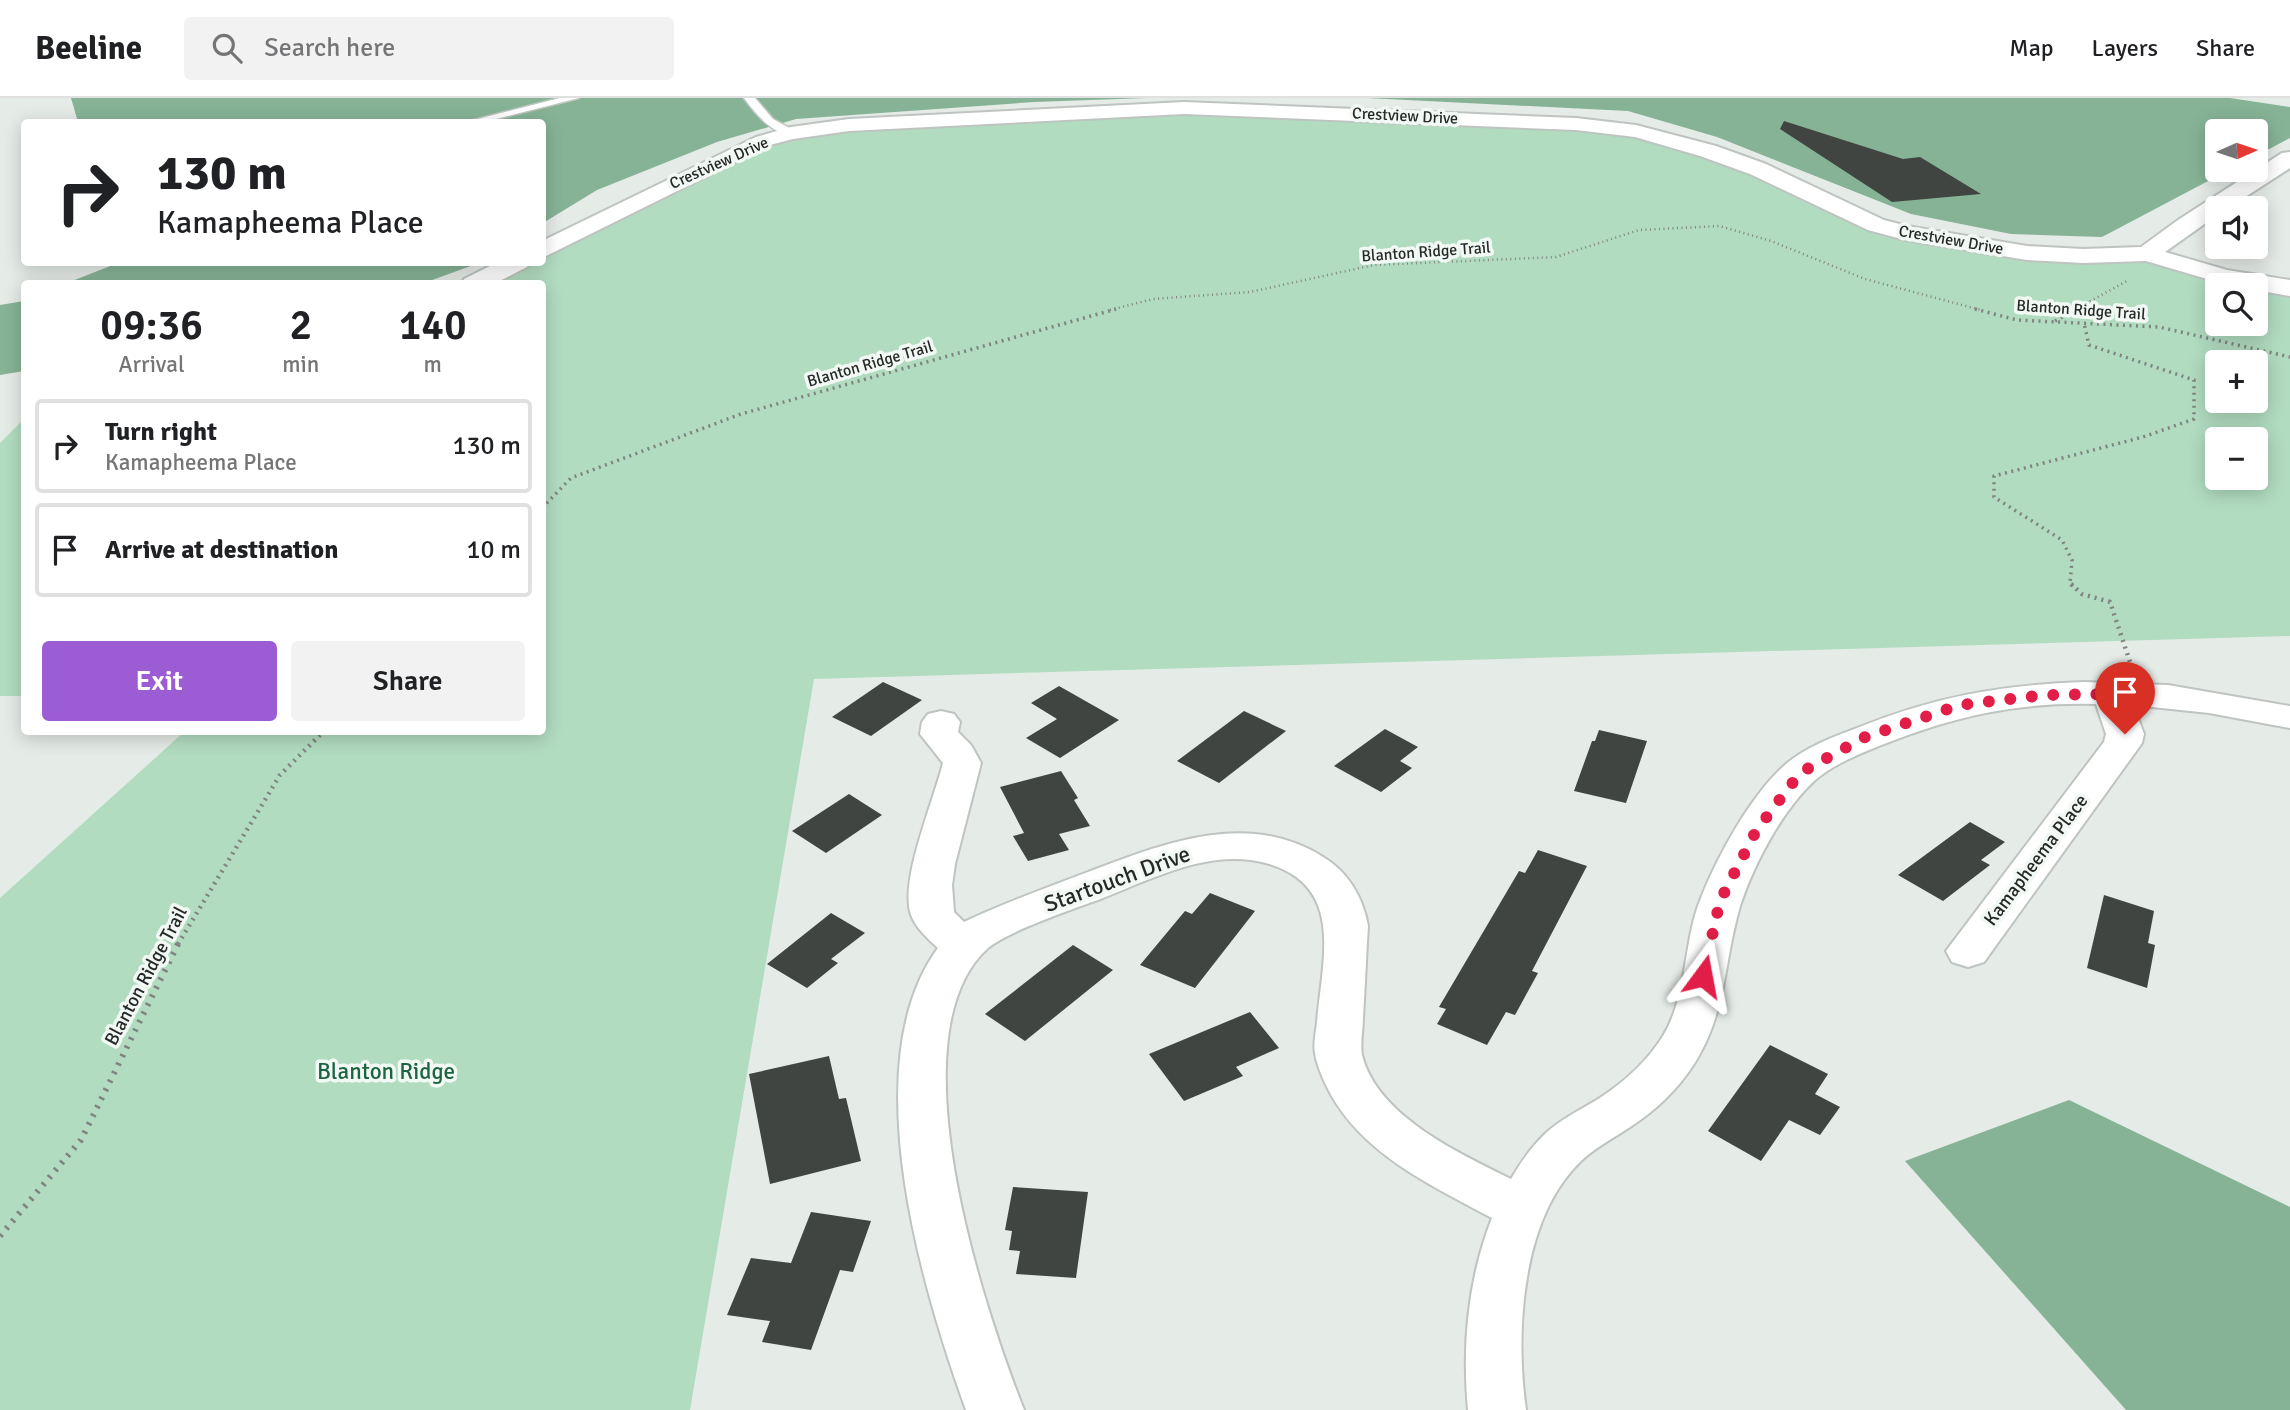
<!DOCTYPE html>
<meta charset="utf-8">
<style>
:root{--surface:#fff;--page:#f2f2f2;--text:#202124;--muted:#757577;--line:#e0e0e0;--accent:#9c5cd3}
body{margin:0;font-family:Signika,sans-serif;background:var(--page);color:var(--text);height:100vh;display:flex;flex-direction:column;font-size:26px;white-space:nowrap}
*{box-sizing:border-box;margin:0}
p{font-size:23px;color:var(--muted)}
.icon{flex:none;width:38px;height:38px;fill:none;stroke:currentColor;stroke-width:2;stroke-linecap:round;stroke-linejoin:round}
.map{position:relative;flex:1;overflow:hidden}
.drawer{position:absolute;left:21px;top:182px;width:525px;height:455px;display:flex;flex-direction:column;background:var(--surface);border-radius:7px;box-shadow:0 4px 18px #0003}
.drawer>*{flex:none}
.top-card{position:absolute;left:21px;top:21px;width:525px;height:147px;border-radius:7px;box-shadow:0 4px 18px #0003;background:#fff;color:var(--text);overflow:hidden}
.needle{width:46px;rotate:87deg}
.buttons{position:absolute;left:2205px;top:21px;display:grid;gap:14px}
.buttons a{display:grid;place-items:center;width:63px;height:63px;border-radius:7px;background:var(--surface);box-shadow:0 4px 18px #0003;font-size:35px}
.pin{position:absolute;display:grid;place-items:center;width:60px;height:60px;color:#fff;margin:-72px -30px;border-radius:50% 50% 50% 0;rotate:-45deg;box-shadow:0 0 7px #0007}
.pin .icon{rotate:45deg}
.me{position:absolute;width:77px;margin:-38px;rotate:13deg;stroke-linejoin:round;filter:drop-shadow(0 0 5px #0008)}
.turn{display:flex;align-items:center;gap:24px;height:147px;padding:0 21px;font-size:32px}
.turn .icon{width:91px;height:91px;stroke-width:2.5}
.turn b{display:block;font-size:49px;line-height:60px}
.eta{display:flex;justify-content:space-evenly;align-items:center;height:119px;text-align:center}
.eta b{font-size:42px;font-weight:600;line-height:49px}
.primary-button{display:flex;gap:14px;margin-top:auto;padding:14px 21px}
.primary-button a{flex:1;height:80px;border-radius:7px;background:var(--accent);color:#fff;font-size:28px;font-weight:600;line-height:80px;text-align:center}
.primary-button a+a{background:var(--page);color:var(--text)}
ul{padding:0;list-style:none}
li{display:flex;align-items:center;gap:21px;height:94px;margin:0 14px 10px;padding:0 7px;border:4px solid var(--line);border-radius:7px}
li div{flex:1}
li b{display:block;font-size:26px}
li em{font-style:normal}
header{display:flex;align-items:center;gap:42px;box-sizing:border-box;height:98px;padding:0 35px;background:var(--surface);border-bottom:2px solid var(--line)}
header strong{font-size:33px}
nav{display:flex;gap:38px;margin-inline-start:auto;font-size:24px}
.search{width:490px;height:63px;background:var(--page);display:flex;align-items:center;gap:18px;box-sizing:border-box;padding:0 24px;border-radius:7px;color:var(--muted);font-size:26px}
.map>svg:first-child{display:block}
</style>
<header>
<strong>Beeline</strong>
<div class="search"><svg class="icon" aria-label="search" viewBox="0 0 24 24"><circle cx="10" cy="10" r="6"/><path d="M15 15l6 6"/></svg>Search here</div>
<nav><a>Map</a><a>Layers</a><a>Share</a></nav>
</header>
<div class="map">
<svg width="2290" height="1312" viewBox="0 0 2290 1312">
<rect width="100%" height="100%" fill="#e5ebe7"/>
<!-- green -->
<g fill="#b1dcc0" fill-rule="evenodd">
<path d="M1167,14L1568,29L1643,39L1755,75L1864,132L1934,148L1999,159L2136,163L2253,187H2217V226H2256V188L2290,193V538L814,581L690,1312H0V800L184,634H542V186L486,185L530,165L542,164L543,158L778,42L827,32ZM2217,264H2256V303H2217ZM2217,341H2256V380H2217Z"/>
<polygon points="24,321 24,598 0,598 0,345"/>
</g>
<!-- forest -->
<g fill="#86b396">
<polygon points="71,0 1146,0 1034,4 796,21 717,44 597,92 543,125 542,24 78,24"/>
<polygon points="1367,0 2230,0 2290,9 2290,40 2256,58 2256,33 2217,33 2217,72 2229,72 2102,139 2011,136 1911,116 1717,39 1628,13"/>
<polygon points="118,165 118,164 479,165 424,185 67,185"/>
<polygon points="24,203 24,273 0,277 0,207"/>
<polygon points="2069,1002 2290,1109 2290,1312 2126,1312 1905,1063"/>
</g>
<!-- building -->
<g fill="#404541">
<polygon points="1784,23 1903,61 1920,59 1981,96 1892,104 1780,31"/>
<polygon points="883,584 922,602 871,638 832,619"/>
<polygon points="1059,588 1119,622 1060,660 1026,640 1057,621 1031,605"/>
<polygon points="1244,613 1286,633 1219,685 1177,663"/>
<polygon points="1385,631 1418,649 1400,663 1412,670 1381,694 1334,668"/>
<polygon points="1599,632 1647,643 1626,705 1574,693 1592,643 1595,643"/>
<polygon points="1061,673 1078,700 1074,702 1090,728 1059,736 1069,752 1028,763 1013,738 1024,735 1000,689"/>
<polygon points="849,696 882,717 826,755 792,733"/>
<polygon points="1970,724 2005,744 1981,762 1990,767 1943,803 1898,777"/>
<polygon points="1538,752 1587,768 1532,873 1538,875 1515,917 1506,914 1487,947 1437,926 1446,911 1439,909 1519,773 1525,775"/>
<polygon points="1210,795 1255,813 1195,890 1140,867 1185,813 1192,816"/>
<polygon points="2104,797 2154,813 2148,845 2155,847 2147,890 2087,870"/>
<polygon points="831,815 865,835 831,861 838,865 807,890 767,866"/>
<polygon points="1073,847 1113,872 1025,943 985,916"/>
<polygon points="1250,914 1279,950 1236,969 1243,978 1184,1003 1149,956"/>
<polygon points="1770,947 1828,976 1815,996 1840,1009 1820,1037 1789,1022 1761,1063 1708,1033"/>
<polygon points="829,958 839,1001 846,1000 861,1063 770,1086 749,976"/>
<polygon points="1013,1089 1088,1094 1076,1180 1016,1176 1020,1153 1009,1152 1012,1133 1005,1132"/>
<polygon points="811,1114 871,1123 853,1174 840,1172 811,1252 762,1244 770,1223 727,1217 751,1160 791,1165"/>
</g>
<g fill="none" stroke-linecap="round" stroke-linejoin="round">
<!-- service casing -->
<g stroke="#bec4c0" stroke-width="3">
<g id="service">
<polygon points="560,0 579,0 484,24 466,24"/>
<path d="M744,0H755L773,21L795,33V37C774,39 755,15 744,0Z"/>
</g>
</g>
<!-- minor casing -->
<g stroke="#bec4c0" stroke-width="4">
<g id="minor">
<polygon points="1184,4 1576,20 1636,27 1716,48 1766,66 1884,122 1907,128 2027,148 2083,151 2141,149 2178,122 2282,55 2290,54 2290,70 2228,110 2217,110 2217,117 2165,154 2227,172 2290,182 2290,198 2256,192 2256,187 2224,186 2146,163 2083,165 2027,162 1905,142 1868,132 1750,76 1700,58 1635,39 1576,32 1184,16 849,33 793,41 770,47 542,160 542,143 756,39 791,29 849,21"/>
<polygon points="498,164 530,164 527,169 494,186 461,186 464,181"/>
<path d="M2084,584L2168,587L2290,608V630L2209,615L2133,607L2144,636L2142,645L1984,864L1968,869L1952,864L1946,853L2104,644L2106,636L2096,606C2015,604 1954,618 1879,648C1857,657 1832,667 1814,683C1782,713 1755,764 1741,805C1723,863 1728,912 1694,966C1678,991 1655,1013 1630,1029C1614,1040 1596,1049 1582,1062C1521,1119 1515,1234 1526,1312H1468C1462,1248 1468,1181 1492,1120C1429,1086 1357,1054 1325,985C1321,976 1316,964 1315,955C1313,946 1316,934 1317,924C1322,862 1346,787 1266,765C1211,750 1153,780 1103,800C1076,810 1008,833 988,850C892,936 984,1211 1024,1312H966C922,1190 854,965 938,850C928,841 916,830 911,817C899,783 934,702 943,665L920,636L922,624L928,616L941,613L954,616L960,624L958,634L971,647L981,665L955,766L952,787L954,814L964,824C1004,805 1046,790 1088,774C1162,746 1248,711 1323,759C1348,774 1363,799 1368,828C1366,858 1365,889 1363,919C1363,931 1360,946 1362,957C1377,1018 1459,1055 1511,1081C1521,1064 1531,1049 1546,1035C1560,1022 1578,1013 1595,1003C1621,987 1647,964 1663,938C1688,897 1683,843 1701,800C1718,757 1751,697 1786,666C1806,649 1833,639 1857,630C1935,599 2000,587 2084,584Z"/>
</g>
</g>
<!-- path-far3 -->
<g stroke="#808481" stroke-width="2.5" stroke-dasharray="1 3.5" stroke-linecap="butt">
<polyline points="1110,212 1153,201 1250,194 1374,167 1556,159 1639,132 1719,128 1771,143 1865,181 1981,212"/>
<polyline points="2074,212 2127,183"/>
</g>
<!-- path-far2 -->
<g stroke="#808481" stroke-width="3.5" stroke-dasharray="2 4.5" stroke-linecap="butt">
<polyline points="1975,211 2017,222 2159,229 2290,259"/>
<polyline points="2055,223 2077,211"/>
<polyline points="542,410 571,380 741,316 1116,211"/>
<polyline points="2073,488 2070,485 2072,462 2062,442 1994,399 1994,378 2143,339 2194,321 2194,282 2089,247 2084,225"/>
</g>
<!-- path-far1 -->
<g stroke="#808481" stroke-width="4.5" stroke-dasharray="2 5" stroke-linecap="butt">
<polyline points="2071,486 2082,496 2110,504 2131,567"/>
<polyline points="178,846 280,677 323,634"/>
</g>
<!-- path -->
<polyline stroke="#808481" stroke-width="6" stroke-dasharray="2.5 7" stroke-linecap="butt" points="0,1138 81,1042 179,844"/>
<!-- service -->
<use href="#service" fill="#fff" fill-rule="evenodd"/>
<!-- minor -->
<use href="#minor" fill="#fff" fill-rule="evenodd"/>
</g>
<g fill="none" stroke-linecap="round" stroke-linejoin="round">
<!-- route -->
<polyline stroke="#e11d48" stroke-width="12" stroke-dasharray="0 21.6" points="1703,878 1720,803 1756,733 1800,675 1865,639 1960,607 2045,597 2111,596 2125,636"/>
</g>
<g text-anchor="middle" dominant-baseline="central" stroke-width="7" stroke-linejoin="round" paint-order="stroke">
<!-- far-street labels -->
<g font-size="16" fill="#272927" stroke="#f2f9f4">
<text transform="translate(1405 18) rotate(3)">Crestview Drive</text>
<text transform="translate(719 65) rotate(-24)">Crestview Drive</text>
<text transform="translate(1951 142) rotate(10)">Crestview Drive</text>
<text transform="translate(1426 154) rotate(-4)">Blanton Ridge Trail</text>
<text transform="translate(2081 212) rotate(4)">Blanton Ridge Trail</text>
<text transform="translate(870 266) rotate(-16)">Blanton Ridge Trail</text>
</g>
<!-- street labels -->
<g font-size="19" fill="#272927" stroke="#f2f9f4">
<text transform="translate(2036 762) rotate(-53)">Kamapheema Place</text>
<text transform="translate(146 878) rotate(-62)">Blanton Ridge Trail</text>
</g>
<!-- near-street labels -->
<g font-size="23" fill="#272927" stroke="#f2f9f4">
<text transform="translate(1117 781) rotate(-20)">Startouch Drive</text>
</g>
<!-- near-park labels -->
<g font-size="23" fill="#1d6540" stroke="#f2f9f4">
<text x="386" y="973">Blanton Ridge</text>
</g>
</g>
</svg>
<div class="buttons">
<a><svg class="needle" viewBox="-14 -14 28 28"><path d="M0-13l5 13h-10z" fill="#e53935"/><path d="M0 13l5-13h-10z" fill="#757577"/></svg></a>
<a><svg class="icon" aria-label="sound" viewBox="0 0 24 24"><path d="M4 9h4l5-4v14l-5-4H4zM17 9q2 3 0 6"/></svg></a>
<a><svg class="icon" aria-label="search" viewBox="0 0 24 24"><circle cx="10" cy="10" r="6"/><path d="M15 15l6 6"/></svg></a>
<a>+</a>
<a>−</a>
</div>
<div class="pin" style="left:2125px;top:636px;background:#d93025"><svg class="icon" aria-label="arrive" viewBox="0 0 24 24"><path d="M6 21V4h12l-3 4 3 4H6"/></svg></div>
<svg class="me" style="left:1703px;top:878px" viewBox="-20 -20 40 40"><path d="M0-17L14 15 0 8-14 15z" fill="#e11d48" stroke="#fff" stroke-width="4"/></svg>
<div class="top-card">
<div class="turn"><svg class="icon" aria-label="right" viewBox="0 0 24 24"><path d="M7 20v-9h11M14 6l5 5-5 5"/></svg><div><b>130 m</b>Kamapheema Place</div></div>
</div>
<section class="drawer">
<div class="eta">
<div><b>09:36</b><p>Arrival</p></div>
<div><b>2</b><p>min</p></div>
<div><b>140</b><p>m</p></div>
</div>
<ul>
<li><svg class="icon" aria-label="right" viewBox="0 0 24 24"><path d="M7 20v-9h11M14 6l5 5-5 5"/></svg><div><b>Turn right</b><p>Kamapheema Place</p></div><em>130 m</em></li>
<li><svg class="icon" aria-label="arrive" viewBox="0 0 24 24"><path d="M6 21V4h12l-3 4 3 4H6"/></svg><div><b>Arrive at destination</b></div><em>10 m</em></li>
</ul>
<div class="primary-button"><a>Exit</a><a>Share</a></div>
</section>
</div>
